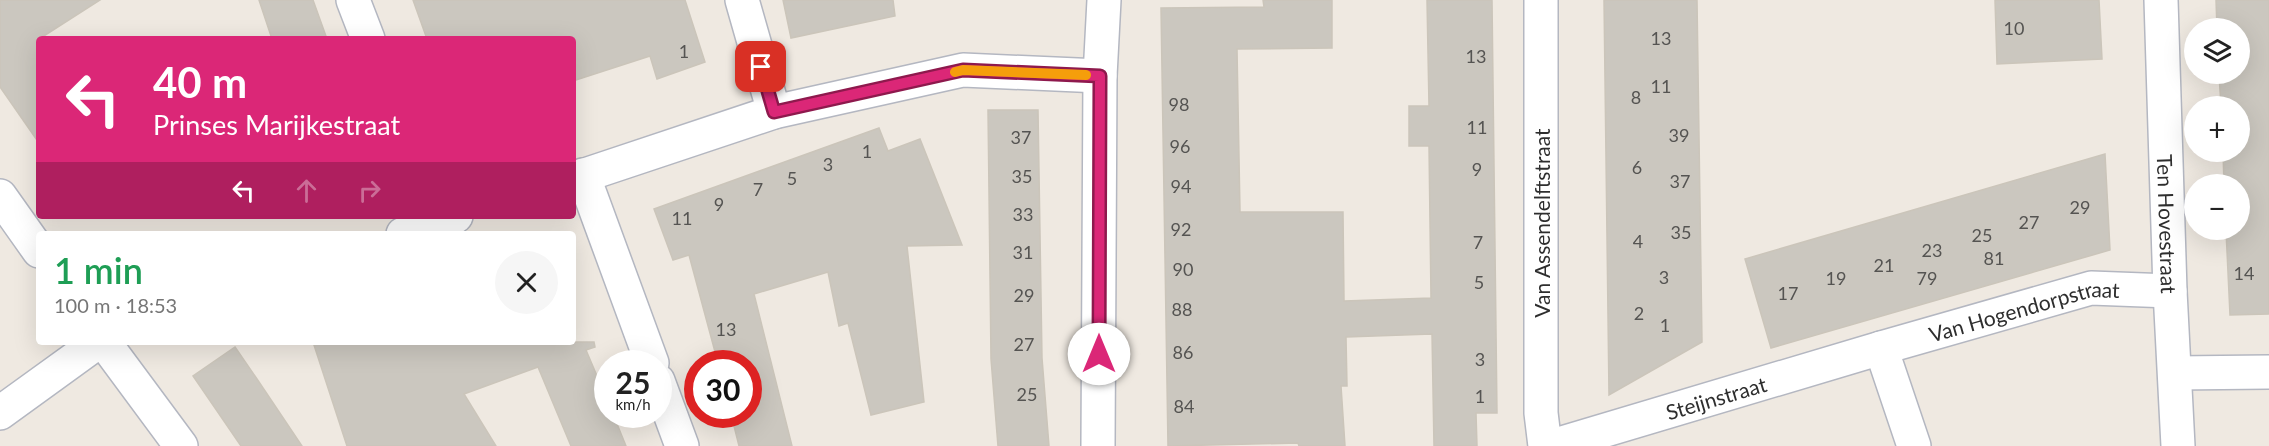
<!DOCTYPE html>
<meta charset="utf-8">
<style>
:root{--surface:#fff;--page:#f6f6f6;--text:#222;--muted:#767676}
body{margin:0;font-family:Lato,sans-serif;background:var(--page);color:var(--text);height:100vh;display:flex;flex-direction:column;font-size:22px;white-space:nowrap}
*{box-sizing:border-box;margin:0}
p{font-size:20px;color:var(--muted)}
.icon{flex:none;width:33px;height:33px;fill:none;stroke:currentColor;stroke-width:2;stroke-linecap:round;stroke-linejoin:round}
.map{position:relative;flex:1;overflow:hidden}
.panel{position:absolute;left:36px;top:231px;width:540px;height:114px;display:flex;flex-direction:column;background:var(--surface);border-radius:6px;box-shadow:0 6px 24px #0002}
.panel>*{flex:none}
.hud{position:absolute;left:36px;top:36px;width:540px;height:183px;border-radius:6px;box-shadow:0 6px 24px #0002;background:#db2777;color:#fff;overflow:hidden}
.tools{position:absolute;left:2184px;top:18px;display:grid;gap:12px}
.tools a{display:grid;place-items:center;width:66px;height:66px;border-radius:50%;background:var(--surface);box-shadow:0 6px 24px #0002;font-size:30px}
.speed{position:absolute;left:594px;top:350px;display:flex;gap:12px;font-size:30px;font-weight:700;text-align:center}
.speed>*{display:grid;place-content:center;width:78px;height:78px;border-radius:50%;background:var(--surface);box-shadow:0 6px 24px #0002;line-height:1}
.speed small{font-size:15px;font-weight:400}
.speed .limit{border:9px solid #d22;background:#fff;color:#111}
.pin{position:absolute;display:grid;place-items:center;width:51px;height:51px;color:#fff;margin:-26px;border-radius:12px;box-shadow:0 3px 9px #0006}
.me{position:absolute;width:66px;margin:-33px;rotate:0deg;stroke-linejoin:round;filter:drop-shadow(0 0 4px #0008)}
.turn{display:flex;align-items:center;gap:21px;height:126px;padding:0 18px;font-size:27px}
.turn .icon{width:78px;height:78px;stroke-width:2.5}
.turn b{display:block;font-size:42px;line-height:51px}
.lanes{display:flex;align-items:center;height:57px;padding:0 18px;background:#0003;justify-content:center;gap:30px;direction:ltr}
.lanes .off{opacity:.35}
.round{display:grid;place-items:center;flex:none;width:63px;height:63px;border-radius:32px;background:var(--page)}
.summary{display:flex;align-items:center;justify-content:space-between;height:102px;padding:0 18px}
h1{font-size:36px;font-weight:600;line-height:45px;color:#1e9e55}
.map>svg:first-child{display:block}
</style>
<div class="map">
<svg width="2269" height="446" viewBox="0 0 2269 446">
<rect width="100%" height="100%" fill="#efe9e1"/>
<!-- building -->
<g fill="#cbc7bf" stroke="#cbc5ba" stroke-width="1.5">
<polygon points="0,0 100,0 39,39 39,143 0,87"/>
<polygon points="259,0 313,0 327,39 272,39"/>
<polygon points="413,0 685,0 705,62 657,79 650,56 573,81 573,39 427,39"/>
<polygon points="783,0 893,0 895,16 791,38"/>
<polygon points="1263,0 1332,0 1332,48 1237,49 1240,212 1343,212 1344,301 1431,298 1429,146 1409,146 1409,106 1429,106 1427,0 1492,0 1497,413 1476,413 1477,446 1434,446 1432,334 1346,337 1347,386 1341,386 1345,446 1299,446 1298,443 1168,446 1161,8 1264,7"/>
<polygon points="1604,0 1697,0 1702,342 1609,395"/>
<polygon points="1995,0 2099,0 2102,59 1997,64"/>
<polygon points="2216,0 2269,0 2269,314 2230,315 2226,230 2240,230 2240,184 2224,184 2223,152 2240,152 2240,106 2221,106 2219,74 2240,74 2240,28 2217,28"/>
<polygon points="988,110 1038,110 1042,358 1049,446 998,446 991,359"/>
<polygon points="879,128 888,151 920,139 962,245 907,246 924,402 871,415 848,323 839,326 828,272 754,294 792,446 739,446 731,414 748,414 748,363 718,363 689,255 673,260 654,209"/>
<polygon points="2105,154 2110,250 1771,348 1745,259"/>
<polygon points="313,342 594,342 595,347 586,350 608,402 608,414 613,414 626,446 571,446 538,367 464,394 496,446 347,446"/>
<polygon points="235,347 257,379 302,446 241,446 193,376"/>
</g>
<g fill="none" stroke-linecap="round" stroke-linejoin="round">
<!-- minor casing -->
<g stroke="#b4b7c1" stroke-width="36">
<g id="minor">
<polyline points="353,0 368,39"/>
<polyline points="742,0 774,112"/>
<polyline points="1541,0 1541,413 1545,446"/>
<path id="s1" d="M2161,0L2170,291L2178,446"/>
<polyline points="583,175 652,363"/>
<polyline points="573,179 774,112 963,70 1100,76"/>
<polyline points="0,196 39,251"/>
<polyline points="403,234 456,216"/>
<polyline points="104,342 181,446"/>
<polyline points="1881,348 1914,446"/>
<polyline points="2175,373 2269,372"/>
<polyline points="658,381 682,446"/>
<polyline points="0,413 98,342"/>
<polyline points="1098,446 1100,76 1104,0"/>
<path id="s2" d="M1552,446L1881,348L2091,288L2170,291"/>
</g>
</g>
<!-- minor -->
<use href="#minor" stroke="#fff" stroke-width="33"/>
</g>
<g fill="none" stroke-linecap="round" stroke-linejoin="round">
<!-- route casing -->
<g stroke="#8e194d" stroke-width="15">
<polyline id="route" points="761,67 774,112 963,70 1100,76 1099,354"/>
</g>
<!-- route -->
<use href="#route" stroke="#db2777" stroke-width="10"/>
<!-- slow -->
<polyline stroke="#f59e0b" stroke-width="10" points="955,72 963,70 1086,75"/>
</g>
<g text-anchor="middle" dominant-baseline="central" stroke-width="6" stroke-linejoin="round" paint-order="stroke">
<!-- number labels -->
<g font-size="18" fill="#555452">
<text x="2014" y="28">10</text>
<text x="1661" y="38">13</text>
<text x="684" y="51">1</text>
<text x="1476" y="56">13</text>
<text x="1661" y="86">11</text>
<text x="1636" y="97">8</text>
<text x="1179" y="104">98</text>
<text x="1477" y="127">11</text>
<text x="1679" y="135">39</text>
<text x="1021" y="137">37</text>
<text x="1180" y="146">96</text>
<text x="867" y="151">1</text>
<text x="828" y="164">3</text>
<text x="1637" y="167">6</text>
<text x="1477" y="169">9</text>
<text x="1022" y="176">35</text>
<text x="792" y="178">5</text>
<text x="1680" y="181">37</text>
<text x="1181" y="186">94</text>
<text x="758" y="189">7</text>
<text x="719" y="204">9</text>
<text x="2080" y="207">29</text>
<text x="1023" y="214">33</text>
<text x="682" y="218">11</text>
<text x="2029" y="222">27</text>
<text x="1181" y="229">92</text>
<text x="1681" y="232">35</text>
<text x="1982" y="235">25</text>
<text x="1638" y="241">4</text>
<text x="1478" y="242">7</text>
<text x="1932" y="250">23</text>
<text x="1023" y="252">31</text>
<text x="1994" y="258">81</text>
<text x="1884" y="265">21</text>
<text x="1183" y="269">90</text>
<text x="2244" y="273">14</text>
<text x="1664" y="277">3</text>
<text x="1836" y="278">19</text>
<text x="1927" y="278">79</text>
<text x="1479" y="282">5</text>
<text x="1788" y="293">17</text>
<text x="1024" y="295">29</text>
<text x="1182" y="309">88</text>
<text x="1639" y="313">2</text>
<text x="1665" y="325">1</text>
<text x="726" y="329">13</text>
<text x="1024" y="344">27</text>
<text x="1183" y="352">86</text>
<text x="1480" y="359">3</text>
<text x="1027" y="394">25</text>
<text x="1480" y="396">1</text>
<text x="1184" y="406">84</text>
</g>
<!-- street labels -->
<g font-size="21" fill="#2e2e2e" stroke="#fff">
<text transform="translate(1541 223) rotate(-90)">Van Assendelftstraat</text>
<text stroke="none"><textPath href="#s1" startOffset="224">Ten Hovestraat</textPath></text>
<text stroke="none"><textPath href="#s2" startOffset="492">Van Hogendorpstraat</textPath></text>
<text stroke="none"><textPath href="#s2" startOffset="171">Steijnstraat</textPath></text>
</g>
</g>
</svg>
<div class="tools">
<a><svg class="icon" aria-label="layers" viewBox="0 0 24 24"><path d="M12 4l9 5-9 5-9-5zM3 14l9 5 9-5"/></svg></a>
<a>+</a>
<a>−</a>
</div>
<div class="speed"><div>25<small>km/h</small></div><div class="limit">30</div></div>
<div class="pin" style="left:761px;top:67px;background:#d93025"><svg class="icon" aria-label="arrive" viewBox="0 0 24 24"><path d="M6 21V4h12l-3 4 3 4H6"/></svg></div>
<svg class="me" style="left:1099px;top:354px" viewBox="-20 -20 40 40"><circle r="19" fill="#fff"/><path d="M0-13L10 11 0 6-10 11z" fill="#db2777"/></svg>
<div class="hud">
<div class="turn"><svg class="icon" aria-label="left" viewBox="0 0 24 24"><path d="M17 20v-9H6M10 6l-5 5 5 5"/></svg><div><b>40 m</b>Prinses Marijkestraat</div></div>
<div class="lanes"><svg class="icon" aria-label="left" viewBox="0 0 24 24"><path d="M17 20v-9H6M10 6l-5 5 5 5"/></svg><svg class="icon off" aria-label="ahead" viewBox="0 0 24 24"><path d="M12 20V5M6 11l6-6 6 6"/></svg><svg class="icon off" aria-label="right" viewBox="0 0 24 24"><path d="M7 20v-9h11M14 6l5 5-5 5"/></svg></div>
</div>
<section class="panel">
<div class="summary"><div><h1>1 min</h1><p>100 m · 18:53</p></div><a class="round"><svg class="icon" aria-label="close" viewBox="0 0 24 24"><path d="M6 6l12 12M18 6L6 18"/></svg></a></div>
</section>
</div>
